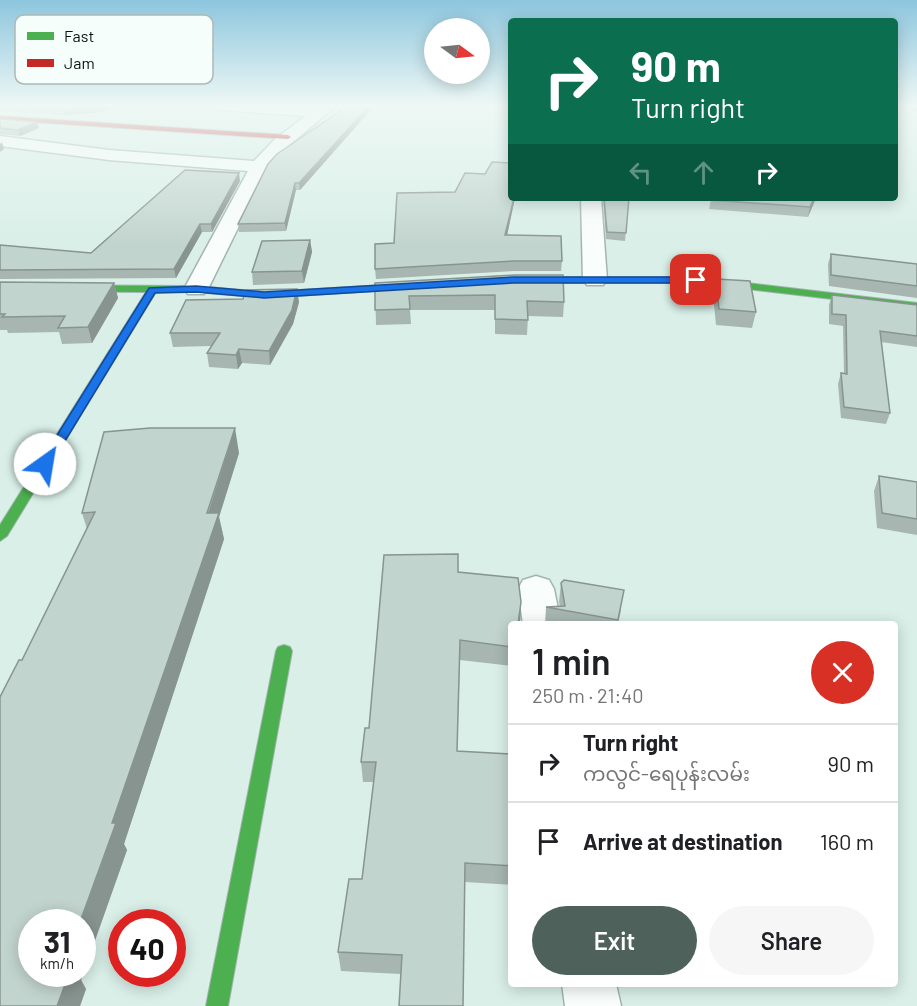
<!DOCTYPE html>
<meta charset="utf-8">
<style>
:root{--surface:#fff;--page:#f6f6f6;--text:#202124;--muted:#757577;--line:#e0e0e0;--accent:#4f615b}
body{margin:0;font-family:Barlow,"Noto Sans Myanmar",sans-serif;background:var(--page);color:var(--text);height:100vh;display:flex;flex-direction:column;font-size:22px;white-space:nowrap}
*{box-sizing:border-box;margin:0}
p{font-size:20px;color:var(--muted)}
.icon{flex:none;width:33px;height:33px;fill:none;stroke:currentColor;stroke-width:2;stroke-linecap:round;stroke-linejoin:round}
.map{position:relative;flex:1;overflow:hidden}
.details{position:absolute;left:508px;top:621px;width:390px;height:366px;display:flex;flex-direction:column;background:var(--surface);border-radius:6px;box-shadow:0 3px 15px #0003}
.details>*{flex:none}
.guide{position:absolute;left:508px;top:18px;width:390px;height:183px;border-radius:6px;box-shadow:0 3px 15px #0003;background:#0b6e4f;color:#fff;overflow:hidden}
.needle{width:39px;rotate:105deg}
.fabs{position:absolute;left:424px;top:18px;display:grid;gap:12px}
.fabs a{display:grid;place-items:center;width:66px;height:66px;border-radius:50%;background:var(--surface);box-shadow:0 3px 15px #0003;font-size:30px}
.speed{position:absolute;left:18px;top:909px;display:flex;gap:12px;font-size:30px;font-weight:700;text-align:center}
.speed>*{display:grid;place-content:center;width:78px;height:78px;border-radius:50%;background:var(--surface);box-shadow:0 3px 15px #0003;line-height:1}
.speed small{font-size:15px;font-weight:400}
.speed .limit{border:9px solid #d22;background:#fff;color:#111}
.pin{position:absolute;display:grid;place-items:center;width:51px;height:51px;color:#fff;margin:-26px;border-radius:12px;box-shadow:0 3px 9px #0006}
.me{position:absolute;width:66px;margin:-33px;rotate:32deg;stroke-linejoin:round;filter:drop-shadow(0 0 4px #0008)}
.turn{display:flex;align-items:center;gap:21px;height:126px;padding:0 24px;font-size:27px}
.turn .icon{width:78px;height:78px;stroke-width:2.5}
.turn b{display:block;font-size:42px;line-height:51px}
.lanes{display:flex;align-items:center;height:57px;padding:0 24px;background:#0003;justify-content:center;gap:30px;direction:ltr}
.lanes .off{opacity:.35}
.round{display:grid;place-items:center;flex:none;width:63px;height:63px;border-radius:32px;background:var(--page)}
.overview{display:flex;align-items:center;justify-content:space-between;height:102px;padding:0 24px}
h1{font-size:36px;font-weight:600;line-height:45px}
.cta{display:flex;gap:12px;margin-top:auto;padding:12px 24px}
.cta a{flex:1;height:69px;border-radius:36px;background:var(--accent);color:#fff;font-size:24px;font-weight:600;line-height:69px;text-align:center}
.cta a+a{background:var(--page);color:var(--text)}
ul{padding:0;list-style:none}
li{display:flex;align-items:center;gap:18px;height:78px;padding:0 24px;border-top:2px solid var(--line)}
li div{flex:1}
li b{display:block;font-size:22px}
li em{font-style:normal}
.map>svg:first-child{display:block}
</style>
<div class="map">
<svg width="917" height="1006" viewBox="0 0 917 1006">
<rect width="100%" height="100%" fill="#d9efe8"/>
<g fill="none" stroke-linecap="round" stroke-linejoin="round">
<!-- street casing -->
<g stroke="#a3b4ae" stroke-width="3">
<g id="street">
<polygon points="212,105 317,107 320,105 337,105 287,147 267,169 208,289 204,294 188,294 184,289 248,171 109,160 0,146 0,136 109,150 254,161 275,139 306,116 219,110"/>
<polygon points="581,198 601,198 607,280 603,285 587,285 583,280"/>
<polygon points="536,576 549,580 554,589 561,624 523,624 518,589 523,580"/>
<polygon points="562,984 616,984 621,1006 565,1006"/>
</g>
</g>
<!-- fast casing -->
<g stroke="#a3b4ae" stroke-width="2">
<g id="fast">
<polygon points="696,277 917,303 917,309 696,283 518,283 513,280 518,277"/>
<polygon points="419,283 422,284 422,288 264,298 196,292 156,292 7,536 0,541 0,525 146,292 0,291 0,285 196,286 264,292"/>
<polygon points="284,645 290,647 292,651 228,1006 206,1006 276,651 278,647"/>
</g>
</g>
<!-- jam casing -->
<g stroke="#a3b4ae" stroke-width="2">
<polygon id="jam" points="0,116 288,135 291,137 288,139 0,120"/>
</g>
<!-- street -->
<use href="#street" fill="#f9fdfc" fill-rule="evenodd"/>
<!-- fast -->
<use href="#fast" fill="#4caf50" fill-rule="evenodd"/>
<!-- jam -->
<use href="#jam" fill="#c62828" fill-rule="evenodd"/>
</g>
<!-- wall -->
<g fill="#a7b6b1">
<polygon points="0,105 115,105 103,112 66,115 0,111"/>
<polygon points="349,105 375,105 300,190 296,190 286,231 239,232 238,224"/>
<polygon points="911,105 917,105 917,111 913,111"/>
<polygon points="0,119 39,128 20,136 0,134"/>
<polygon points="240,181 212,232 202,232 176,278 0,279 0,245 91,253"/>
<polygon points="515,198 507,235 562,261 561,271 514,271 376,279 375,269 394,243"/>
<polygon points="603,198 629,198 625,241 606,239"/>
<polygon points="816,198 808,217 709,209 711,200"/>
<polygon points="310,240 312,252 304,283 253,285 252,272"/>
<polygon points="831,254 917,264 917,298 829,286 828,264"/>
<polygon points="716,279 756,312 752,328 716,325 713,294"/>
<polygon points="0,282 114,283 118,298 92,343 62,344 59,332 8,333 7,330 0,330"/>
<polygon points="375,283 564,302 563,317 528,316 527,335 495,334 495,310 410,310 411,324 376,325"/>
<polygon points="832,295 917,305 917,347 881,342 890,413 886,424 841,418 838,384 841,373 844,374 843,326 829,324 829,305"/>
<polygon points="299,302 293,324 270,365 242,363 238,369 209,367 207,353 211,346 173,347 170,333"/>
<polygon points="239,453 219,517 224,539 124,844 127,850 81,980 86,989 80,1006 0,1006 22,660 87,529 82,513"/>
<polygon points="879,476 917,482 917,535 877,528 874,491"/>
<polygon points="458,572 521,602 520,622 512,624 512,666 460,660 457,751 512,754 512,885 465,882 401,974 341,971 338,952 362,879 374,782 363,782 361,762 369,728"/>
<polygon points="561,583 621,610 618,624 545,624 546,607 560,606 559,602"/>
</g>
<!-- shaded-wall -->
<g fill="#889490">
<polygon points="105,105 115,105 103,112 66,115 64,109"/>
<polygon points="370,105 375,105 300,190 299,183"/>
<polygon points="37,122 39,128 20,136 18,130"/>
<polygon points="2,142 4,149 0,152 0,144"/>
<polygon points="239,173 240,181 212,232 211,224"/>
<polygon points="295,183 296,190 286,231 285,223"/>
<polygon points="514,198 515,198 505,245 505,235"/>
<polygon points="814,198 816,198 808,217 810,207"/>
<polygon points="200,224 202,232 176,278 174,269"/>
<polygon points="310,240 312,252 304,283 302,271"/>
<polygon points="114,283 118,298 92,343 88,327"/>
<polygon points="297,289 299,302 293,324 270,365 269,351"/>
<polygon points="239,349 242,363 238,369 236,355"/>
<polygon points="235,428 239,453 219,517 224,539 124,844 127,850 81,980 86,989 80,1006 57,1006 69,974 82,974 82,922 80,922"/>
<polygon points="521,602 520,624 518,624"/>
</g>
<!-- building -->
<g fill="#c2d4ce" stroke="#889490" stroke-width="1.5">
<polygon points="0,105 105,105 102,107 64,109 0,106"/>
<polygon points="349,105 370,105 299,183 295,183 285,223 238,224 268,164 277,154"/>
<polygon points="0,119 37,122 18,130 0,128"/>
<polygon points="492,162 512,163 512,198 514,198 505,235 561,236 562,261 514,261 375,269 375,244 394,243 397,193 455,192 465,173 485,174"/>
<polygon points="185,170 239,173 211,224 200,224 174,269 0,270 0,245 91,253"/>
<polygon points="604,198 629,198 626,233 607,232"/>
<polygon points="712,198 814,198 810,207 711,200"/>
<polygon points="310,240 302,271 252,272 262,241"/>
<polygon points="831,254 917,264 917,286 831,275"/>
<polygon points="515,275 563,275 564,302 527,301 528,320 495,319 495,295 409,296 410,309 375,310 375,283"/>
<polygon points="716,279 750,281 756,312 719,309"/>
<polygon points="0,282 114,283 88,327 58,328 65,316 2,317 5,314 0,314"/>
<polygon points="297,289 292,310 269,351 239,349 236,355 207,353 220,333 170,333 186,300 243,299 246,290"/>
<polygon points="832,295 917,305 917,336 880,331 890,413 844,407 841,373 847,374 846,315 832,314"/>
<polygon points="150,428 235,428 207,513 219,513 112,823 116,823 80,922 32,922 32,974 69,974 57,1006 0,1006 0,697 19,660 22,660 95,512 82,513 104,432"/>
<polygon points="879,476 917,482 917,519 882,513"/>
<polygon points="458,554 458,572 518,578 521,602 518,624 512,624 512,647 460,640 457,751 512,754 512,866 465,863 463,1006 399,1006 402,955 338,952 349,879 362,879 376,762 361,762 365,728 369,728 384,555"/>
<polygon points="564,580 624,590 618,620 546,607 565,606 561,583"/>
</g>
<!-- sky -->
<linearGradient id="sky" x2="0" y2="1"><stop stop-color="#8dc6de"/><stop offset="0.43" stop-color="#eef8f5"/><stop offset="1" stop-color="#eef8f5" stop-opacity="0"/></linearGradient>
<rect width="917" height="245" fill="url(#sky)"/>
<!-- route -->
<polygon fill="#1a73e8" stroke="#114b97" stroke-width="1.5" points="514,277 696,277 701,280 696,283 514,283 264,298 196,292 155,293 51,464 45,468 39,464 149,288 196,286 264,292"/>
<!-- legend -->
<rect x="15" y="15" width="198" height="69" rx="9" fill="#f6fefb" stroke="#aeb8b4" stroke-width="1.5"/>
<rect x="27" y="32" width="27" height="8" fill="#4caf50"/>
<rect x="27" y="59" width="27" height="8" fill="#c62828"/>
<g font-size="16" fill="#05140f">
<text x="64" y="42">Fast</text>
<text x="64" y="69">Jam</text>
</g>
</svg>
<div class="fabs">
<a><svg class="needle" viewBox="-14 -14 28 28"><path d="M0-13l5 13h-10z" fill="#e53935"/><path d="M0 13l5-13h-10z" fill="#757577"/></svg></a>
</div>
<div class="speed"><div>31<small>km/h</small></div><div class="limit">40</div></div>
<div class="pin" style="left:696px;top:280px;background:#d93025"><svg class="icon" aria-label="arrive" viewBox="0 0 24 24"><path d="M6 21V4h12l-3 4 3 4H6"/></svg></div>
<svg class="me" style="left:45px;top:464px" viewBox="-20 -20 40 40"><circle r="19" fill="#fff"/><path d="M0-13L10 11 0 6-10 11z" fill="#1a73e8"/></svg>
<div class="guide">
<div class="turn"><svg class="icon" aria-label="right" viewBox="0 0 24 24"><path d="M7 20v-9h11M14 6l5 5-5 5"/></svg><div><b>90 m</b>Turn right</div></div>
<div class="lanes"><svg class="icon off" aria-label="left" viewBox="0 0 24 24"><path d="M17 20v-9H6M10 6l-5 5 5 5"/></svg><svg class="icon off" aria-label="ahead" viewBox="0 0 24 24"><path d="M12 20V5M6 11l6-6 6 6"/></svg><svg class="icon" aria-label="right" viewBox="0 0 24 24"><path d="M7 20v-9h11M14 6l5 5-5 5"/></svg></div>
</div>
<section class="details">
<div class="overview"><div><h1>1 min</h1><p>250 m · 21:40</p></div><a class="round" style="background:#d93025;color:#fff"><svg class="icon" aria-label="close" viewBox="0 0 24 24"><path d="M6 6l12 12M18 6L6 18"/></svg></a></div>
<ul>
<li><svg class="icon" aria-label="right" viewBox="0 0 24 24"><path d="M7 20v-9h11M14 6l5 5-5 5"/></svg><div><b>Turn right</b><p>ကလွင်-ရေပုန်းလမ်း</p></div><em>90 m</em></li>
<li><svg class="icon" aria-label="arrive" viewBox="0 0 24 24"><path d="M6 21V4h12l-3 4 3 4H6"/></svg><div><b>Arrive at destination</b></div><em>160 m</em></li>
</ul>
<div class="cta"><a>Exit</a><a>Share</a></div>
</section>
</div>
